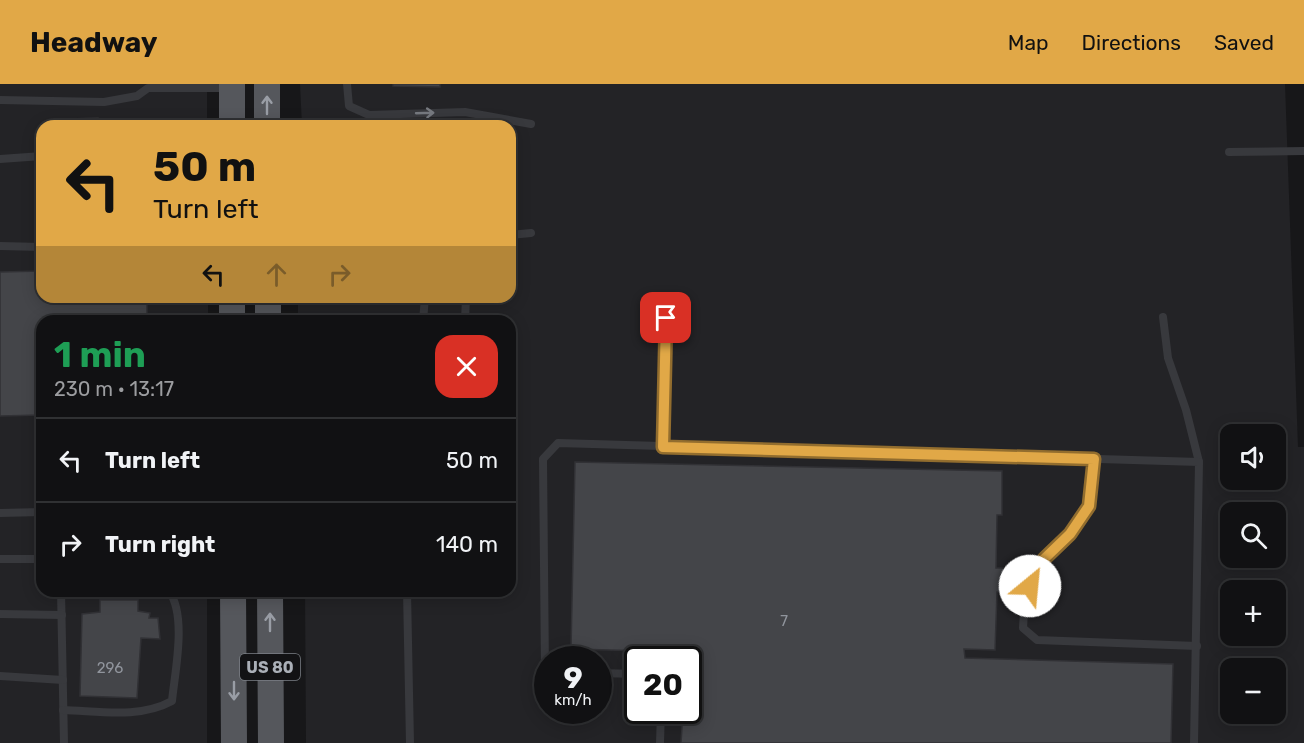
<!DOCTYPE html>
<meta charset="utf-8">
<style>
:root{--surface:#111113;--page:#1e1f21;--text:#f1f3f6;--muted:#9c9da0;--line:#303133;--accent:#e1a847}
body{margin:0;font-family:Rubik,sans-serif;background:var(--page);color:var(--text);height:100vh;display:flex;flex-direction:column;font-size:22px;white-space:nowrap}
*{box-sizing:border-box;margin:0}
p{font-size:20px;color:var(--muted)}
.icon{flex:none;width:33px;height:33px;fill:none;stroke:currentColor;stroke-width:2;stroke-linecap:round;stroke-linejoin:round}
.map{position:relative;flex:1;overflow:hidden}
.details{position:absolute;left:36px;top:231px;width:480px;height:282px;display:flex;flex-direction:column;background:var(--surface);border-radius:18px;box-shadow:0 3px 15px #0003,0 0 0 2px var(--line)}
.details>*{flex:none}
.top-card{position:absolute;left:36px;top:36px;width:480px;height:183px;border-radius:18px;box-shadow:0 3px 15px #0003,0 0 0 2px var(--line);background:#e1a847;color:#111;overflow:hidden}
.controls{position:absolute;left:1220px;top:340px;display:grid;gap:12px}
.controls a{display:grid;place-items:center;width:66px;height:66px;border-radius:12px;background:var(--surface);box-shadow:0 3px 15px #0003,0 0 0 2px var(--line);font-size:30px}
.speed{position:absolute;left:534px;top:562px;display:flex;gap:12px;font-size:30px;font-weight:700;text-align:center}
.speed>*{display:grid;place-content:center;width:78px;height:78px;border-radius:50%;background:var(--surface);box-shadow:0 3px 15px #0003,0 0 0 2px var(--line);line-height:1}
.speed small{font-size:15px;font-weight:400}
.speed .limit{border:3px solid #111;border-radius:9px;background:#fff;color:#111}
.pin{position:absolute;display:grid;place-items:center;width:51px;height:51px;color:#fff;margin:-26px;border-radius:12px;box-shadow:0 3px 9px #0006}
.me{position:absolute;width:66px;margin:-33px;rotate:28deg;stroke-linejoin:round;filter:drop-shadow(0 0 4px #0008)}
.turn{display:flex;align-items:center;gap:21px;height:126px;padding:0 18px;font-size:27px}
.turn .icon{width:78px;height:78px;stroke-width:2.5}
.turn b{display:block;font-size:42px;line-height:51px}
.lanes{display:flex;align-items:center;height:57px;padding:0 18px;background:#0003;justify-content:center;gap:30px;direction:ltr}
.lanes .off{opacity:.35}
.round{display:grid;place-items:center;flex:none;width:63px;height:63px;border-radius:18px;background:var(--page)}
.overview{display:flex;align-items:center;justify-content:space-between;height:102px;padding:0 18px}
h1{font-size:36px;font-weight:700;line-height:45px;color:#1e9e55}
ul{padding:0;list-style:none}
li{display:flex;align-items:center;gap:18px;height:84px;padding:0 18px;border-top:2px solid var(--line)}
li div{flex:1}
li b{display:block;font-size:22px}
li em{font-style:normal}
header{display:flex;align-items:center;gap:36px;box-sizing:border-box;height:84px;padding:0 30px;background:var(--accent);color:#111}
header strong{font-size:28px}
nav{display:flex;gap:33px;margin-inline-start:auto;font-size:21px}
.map>svg:first-child{display:block}
</style>
<header>
<strong>Headway</strong>
<nav><a>Map</a><a>Directions</a><a>Saved</a></nav>
</header>
<div class="map">
<svg width="1304" height="659" viewBox="0 0 1304 659">
<rect width="100%" height="100%" fill="#171719"/>
<!-- built -->
<g fill="#232326" fill-rule="evenodd">
<polygon points="0,0 207,0 207,42 42,42 42,213 208,213 208,237 42,237 42,507 207,507 207,659 0,659"/>
<path d="M300,0H1285L1298,363H1304V659H306L305,507H510V237H298V213H510V42H302ZM1230,351H1275V396H1230ZM1230,429H1275V474H1230ZM1230,507H1275V552H1230ZM548,576H598V627H548ZM638,576H688V627H638ZM1230,585H1275V630H1230Z"/>
</g>
<!-- building -->
<g fill="#444549" stroke="#313135" stroke-width="1.5">
<polygon points="393,0 440,0 440,3 393,2"/>
<polygon points="98,34 98,42 70,42 70,35"/>
<polygon points="42,187 42,213 147,213 147,237 42,237 42,331 0,332 0,188"/>
<polygon points="575,378 1002,387 1002,431 997,431 996,484 1004,484 1004,509 997,508 995,566 964,565 965,574 1173,580 1171,659 681,659 683,627 688,627 688,576 685,576 686,568 571,565"/>
<polygon points="100,516 138,516 138,527 150,529 149,534 158,534 160,555 141,554 137,614 80,612 82,530 100,528"/>
</g>
<g fill="none" stroke-linecap="round" stroke-linejoin="round">
<!-- lane -->
<g stroke="#38393d" stroke-width="8">
<polyline points="347,0 349,22 369,31 465,28 531,40"/>
<polyline points="0,16 104,18 137,12 148,4 229,4"/>
<polyline points="1229,68 1304,67"/>
<polyline points="0,75 42,72"/>
<polyline points="510,151 531,149"/>
<polyline points="0,162 42,163"/>
<polyline points="1163,233 1168,274 1186,326 1199,378"/>
<polyline points="423,237 425,213"/>
<polyline points="465,237 466,213"/>
<polyline points="663,363 666,234"/>
<polyline points="1094,375 1089,422 1070,450 1044,475 1025,511 1023,544 1037,556 1197,562"/>
<polyline points="0,429 42,428"/>
<polyline points="0,475 42,475"/>
<polyline points="61,507 64,659"/>
<polyline points="407,507 410,659"/>
<polyline points="0,530 62,531"/>
<polyline points="548,588 545,588 543,375 558,359 1199,378 1194,659"/>
<polyline points="598,589 638,590"/>
<polyline points="0,592 63,596"/>
<path d="M63,626C99,627 139,635 172,617C175,587 187,532 169,507"/>
<polyline points="660,659 661,627"/>
</g>
<!-- primary -->
<g stroke="#55575c" stroke-width="26">
<polyline points="232,0 232,42"/>
<polyline points="267,0 267,42"/>
<polyline points="232,213 232,237"/>
<polyline points="268,213 268,237"/>
<polyline points="233,507 234,659"/>
<polyline points="270,507 271,659"/>
</g>
</g>
<!-- one-way arrows -->
<defs><path id="oneway-shaft" d="M-6 0H5M1.5-3L5.5 0L1.5 3" fill="none" stroke-width="1.6" stroke-linecap="round" stroke-linejoin="round" transform="scale(1.5)"/></defs>
<g stroke="#999da5">
<use href="#oneway-shaft" transform="translate(267 21) rotate(-90)"/>
<use href="#oneway-shaft" transform="translate(270 538) rotate(-90)"/>
<use href="#oneway-shaft" transform="translate(234 607) rotate(90)"/>
</g>
<use stroke="#777a80" href="#oneway-shaft" transform="translate(425 29) rotate(-2)"/>
<g fill="none" stroke-linecap="round" stroke-linejoin="round">
<!-- route casing -->
<g stroke="#926d2e" stroke-width="15">
<polyline id="route" points="666,234 663,363 1094,375 1089,422 1070,450 1044,475 1030,502"/>
</g>
<!-- route -->
<use href="#route" stroke="#e1a847" stroke-width="10"/>
</g>
<g text-anchor="middle" dominant-baseline="central" stroke-width="6" stroke-linejoin="round" paint-order="stroke">
<!-- number labels -->
<g font-size="15" fill="#90949c">
<text x="784" y="537">7</text>
<text x="110" y="584">296</text>
</g>
<!-- shield labels -->
<rect fill="#121214" stroke="#7c8086" stroke-width="1.5" x="240" y="570" width="60" height="26" rx="4.5"/>
<g font-size="16" font-weight="bold" fill="#aaafb7">
<text x="270" y="583">US 80</text>
</g>
</g>
</svg>
<div class="controls">
<a><svg class="icon" aria-label="sound" viewBox="0 0 24 24"><path d="M4 9h4l5-4v14l-5-4H4zM17 9q2 3 0 6"/></svg></a>
<a><svg class="icon" aria-label="search" viewBox="0 0 24 24"><circle cx="10" cy="10" r="6"/><path d="M15 15l6 6"/></svg></a>
<a>+</a>
<a>−</a>
</div>
<div class="speed"><div>9<small>km/h</small></div><div class="limit">20</div></div>
<div class="pin" style="left:666px;top:234px;background:#d93025"><svg class="icon" aria-label="arrive" viewBox="0 0 24 24"><path d="M6 21V4h12l-3 4 3 4H6"/></svg></div>
<svg class="me" style="left:1030px;top:502px" viewBox="-20 -20 40 40"><circle r="19" fill="#fff"/><path d="M0-13L10 11 0 6-10 11z" fill="#e1a847"/></svg>
<div class="top-card">
<div class="turn"><svg class="icon" aria-label="left" viewBox="0 0 24 24"><path d="M17 20v-9H6M10 6l-5 5 5 5"/></svg><div><b>50 m</b>Turn left</div></div>
<div class="lanes"><svg class="icon" aria-label="left" viewBox="0 0 24 24"><path d="M17 20v-9H6M10 6l-5 5 5 5"/></svg><svg class="icon off" aria-label="ahead" viewBox="0 0 24 24"><path d="M12 20V5M6 11l6-6 6 6"/></svg><svg class="icon off" aria-label="right" viewBox="0 0 24 24"><path d="M7 20v-9h11M14 6l5 5-5 5"/></svg></div>
</div>
<section class="details">
<div class="overview"><div><h1>1 min</h1><p>230 m · 13:17</p></div><a class="round" style="background:#d93025;color:#fff"><svg class="icon" aria-label="close" viewBox="0 0 24 24"><path d="M6 6l12 12M18 6L6 18"/></svg></a></div>
<ul>
<li><svg class="icon" aria-label="left" viewBox="0 0 24 24"><path d="M17 20v-9H6M10 6l-5 5 5 5"/></svg><div><b>Turn left</b></div><em>50 m</em></li>
<li><svg class="icon" aria-label="right" viewBox="0 0 24 24"><path d="M7 20v-9h11M14 6l5 5-5 5"/></svg><div><b>Turn right</b></div><em>140 m</em></li>
</ul>
</section>
</div>
